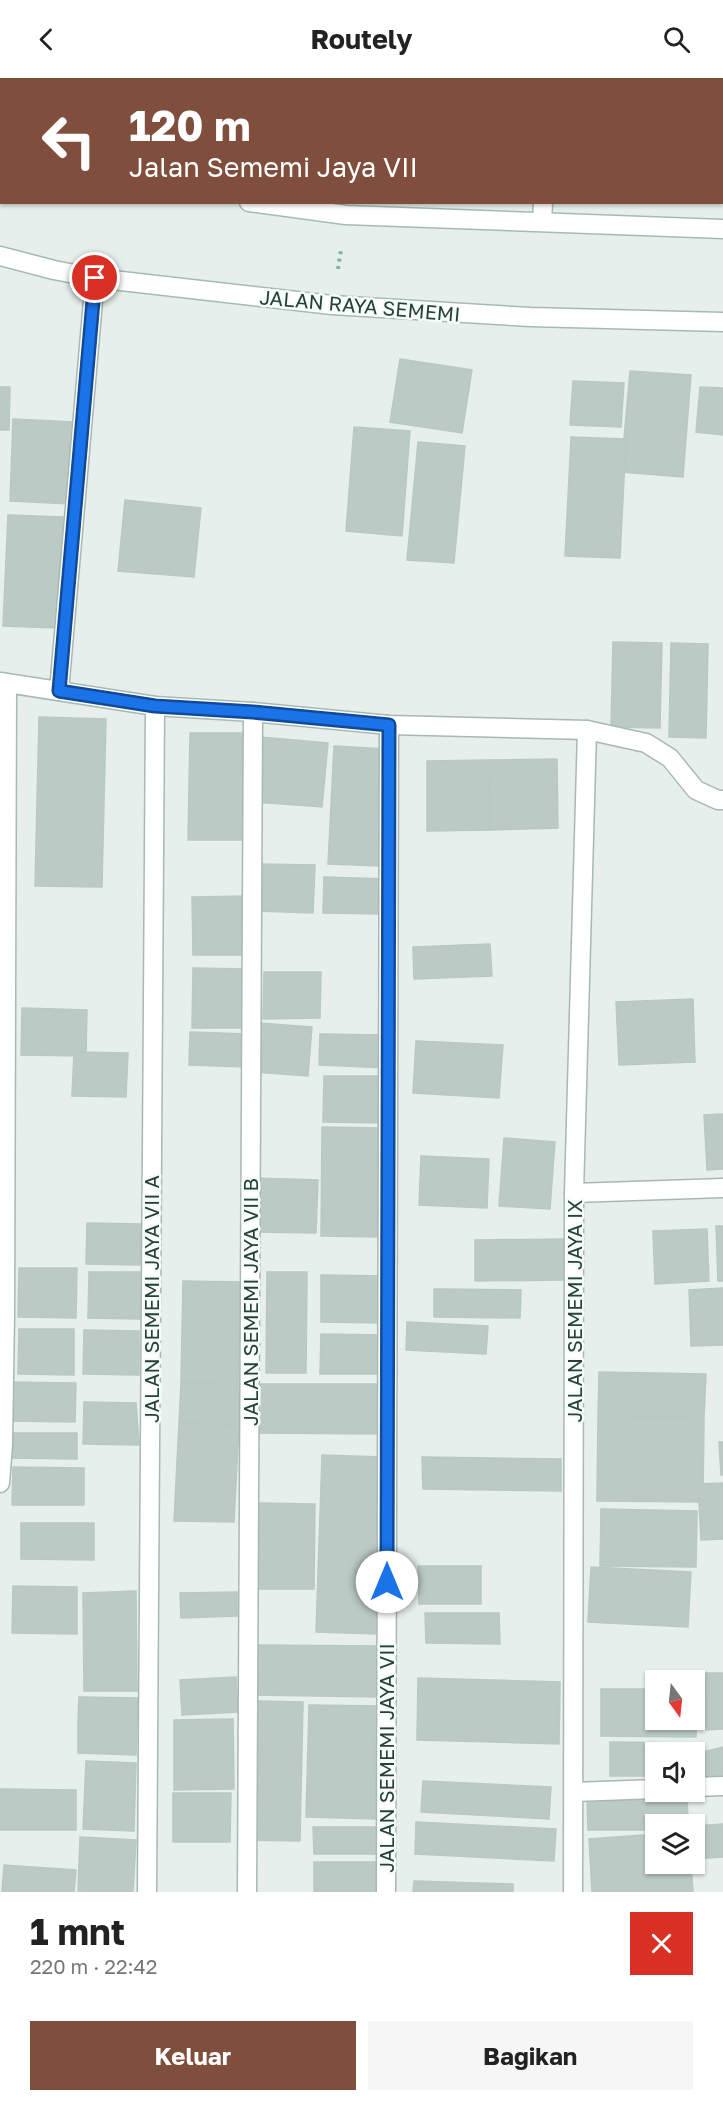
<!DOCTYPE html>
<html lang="id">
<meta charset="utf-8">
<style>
:root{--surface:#fff;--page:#f6f6f6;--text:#222;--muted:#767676;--accent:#804e3d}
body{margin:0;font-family:"Golos Text",sans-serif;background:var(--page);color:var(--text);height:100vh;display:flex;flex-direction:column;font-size:22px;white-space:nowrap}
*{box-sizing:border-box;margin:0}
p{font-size:20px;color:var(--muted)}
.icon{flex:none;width:33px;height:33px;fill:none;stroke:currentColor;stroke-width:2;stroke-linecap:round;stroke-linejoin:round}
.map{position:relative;height:1814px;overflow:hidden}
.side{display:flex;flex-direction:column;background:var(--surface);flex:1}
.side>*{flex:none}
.hud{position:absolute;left:0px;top:0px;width:723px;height:126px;box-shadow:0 2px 4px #0004;background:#804e3d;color:#fff;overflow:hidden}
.needle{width:39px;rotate:165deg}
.fabs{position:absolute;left:645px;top:1592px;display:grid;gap:12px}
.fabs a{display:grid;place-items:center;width:60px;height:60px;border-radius:0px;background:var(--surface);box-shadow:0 2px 4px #0004;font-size:30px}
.pin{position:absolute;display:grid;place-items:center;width:51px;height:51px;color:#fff;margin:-26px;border:3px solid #fff;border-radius:50%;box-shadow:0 2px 6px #0007}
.me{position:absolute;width:66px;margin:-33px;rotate:0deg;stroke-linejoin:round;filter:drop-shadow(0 0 4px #0008)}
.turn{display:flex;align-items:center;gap:21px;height:126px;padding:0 30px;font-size:27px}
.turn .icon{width:78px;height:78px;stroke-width:2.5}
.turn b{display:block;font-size:42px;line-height:51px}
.round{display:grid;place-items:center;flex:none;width:63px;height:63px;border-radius:0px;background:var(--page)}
.headline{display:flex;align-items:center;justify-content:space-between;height:102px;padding:0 30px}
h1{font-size:36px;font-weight:700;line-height:45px}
.cta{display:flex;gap:12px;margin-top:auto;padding:12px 30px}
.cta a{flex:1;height:69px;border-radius:0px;background:var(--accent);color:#fff;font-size:24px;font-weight:700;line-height:69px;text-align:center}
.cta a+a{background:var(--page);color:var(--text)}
header{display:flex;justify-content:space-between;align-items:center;height:78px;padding:0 30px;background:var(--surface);font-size:27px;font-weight:700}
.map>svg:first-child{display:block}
</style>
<header><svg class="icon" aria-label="back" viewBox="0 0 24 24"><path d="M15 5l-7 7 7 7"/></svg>Routely<svg class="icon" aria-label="search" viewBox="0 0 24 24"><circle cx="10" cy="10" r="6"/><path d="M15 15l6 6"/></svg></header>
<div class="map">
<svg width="723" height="1814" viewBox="0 0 723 1814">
<rect width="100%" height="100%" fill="#e6efeb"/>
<!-- building -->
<g fill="#bbcac4" stroke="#b8c9c2" stroke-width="1.5">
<polygon points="294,0 347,0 346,2 294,2"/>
<polygon points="668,0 723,0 723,75 722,75 722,2 668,2"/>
<polygon points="400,281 472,292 462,355 390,344"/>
<polygon points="630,293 691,297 683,399 621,394"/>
<polygon points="573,303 624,305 621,349 570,347"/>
<polygon points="0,309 10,309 9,352 0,352"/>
<polygon points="700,309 723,310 723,357 696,354"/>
<polygon points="13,341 74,344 70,426 10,423"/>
<polygon points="354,349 410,353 402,458 346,453"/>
<polygon points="571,359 626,361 620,480 565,478"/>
<polygon points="418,364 465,368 454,485 407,482"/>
<polygon points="125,422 201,430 194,499 118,493"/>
<polygon points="8,437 63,439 58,550 3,548"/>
<polygon points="613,564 662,565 660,650 611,649"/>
<polygon points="671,565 708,566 706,660 669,659"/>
<polygon points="39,639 106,641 102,809 35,808"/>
<polygon points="190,655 246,655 244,762 188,762"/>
<polygon points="260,659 328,665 322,729 254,724"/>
<polygon points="334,668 386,671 380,788 328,786"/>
<polygon points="557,681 558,750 490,752 488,682"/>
<polygon points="488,682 490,752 427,753 427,683"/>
<polygon points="258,786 315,787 313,835 257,833"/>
<polygon points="324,799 387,801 386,836 323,835"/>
<polygon points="246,818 246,877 193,877 192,819"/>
<polygon points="490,866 492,898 414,901 413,869"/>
<polygon points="193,890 246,891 245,950 192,950"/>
<polygon points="264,894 321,894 320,940 263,941"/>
<polygon points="693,921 695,984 619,987 616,924"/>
<polygon points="22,930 87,932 86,978 21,977"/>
<polygon points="258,945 312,949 308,998 254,994"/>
<polygon points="190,954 247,956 246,989 189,987"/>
<polygon points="320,956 388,957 387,990 319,987"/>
<polygon points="416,963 503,967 499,1020 413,1015"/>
<polygon points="74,974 128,975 126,1019 72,1018"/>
<polygon points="324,998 384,998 384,1045 323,1044"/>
<polygon points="723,1036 723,1091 707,1092 704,1037"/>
<polygon points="322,1049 381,1050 379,1159 321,1158"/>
<polygon points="504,1060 555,1064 550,1131 499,1128"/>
<polygon points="421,1078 489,1081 487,1130 419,1127"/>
<polygon points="255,1100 318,1102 316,1155 254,1154"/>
<polygon points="87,1145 141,1146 140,1187 86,1186"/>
<polygon points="716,1148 723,1148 723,1203 718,1203"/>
<polygon points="707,1151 709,1203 655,1206 653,1153"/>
<polygon points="566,1161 566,1202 475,1203 475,1162"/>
<polygon points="19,1190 77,1190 76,1240 18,1239"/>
<polygon points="89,1194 140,1194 140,1241 88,1240"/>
<polygon points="267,1194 307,1194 306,1295 266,1295"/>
<polygon points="321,1197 386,1198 385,1245 321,1244"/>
<polygon points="183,1203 241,1204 238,1306 181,1305"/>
<polygon points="723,1210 723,1267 691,1268 689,1212"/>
<polygon points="434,1211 521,1212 520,1240 434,1239"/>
<polygon points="407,1244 488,1248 486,1276 406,1272"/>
<polygon points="19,1251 74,1251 74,1297 18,1296"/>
<polygon points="84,1252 139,1253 139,1297 83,1296"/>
<polygon points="321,1256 386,1257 386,1296 320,1296"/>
<polygon points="599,1294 706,1296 704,1340 598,1338"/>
<polygon points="8,1304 76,1305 75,1344 7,1343"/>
<polygon points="181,1305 238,1306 239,1347 179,1345"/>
<polygon points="256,1306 383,1306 383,1356 255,1355"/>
<polygon points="84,1324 136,1325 139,1367 83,1366"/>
<polygon points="598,1338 704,1340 703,1424 597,1423"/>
<polygon points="179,1345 239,1347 234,1444 174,1443"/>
<polygon points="9,1355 77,1355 77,1381 9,1380"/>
<polygon points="719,1364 723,1364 723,1397 721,1397"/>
<polygon points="322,1377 382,1379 376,1556 316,1554"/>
<polygon points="422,1379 561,1381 561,1413 423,1411"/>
<polygon points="13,1389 84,1390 84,1427 12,1427"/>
<polygon points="723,1405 723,1461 701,1462 698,1406"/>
<polygon points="258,1425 315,1426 314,1511 257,1511"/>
<polygon points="601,1431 697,1433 696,1489 600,1488"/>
<polygon points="21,1445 94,1445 94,1482 21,1481"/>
<polygon points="418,1488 481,1488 481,1526 419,1526"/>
<polygon points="591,1489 691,1494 688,1549 588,1544"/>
<polygon points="13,1508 77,1509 77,1556 12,1555"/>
<polygon points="136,1513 137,1613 84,1613 83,1515"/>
<polygon points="237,1514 237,1538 181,1540 180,1515"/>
<polygon points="425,1535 499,1535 500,1566 426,1565"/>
<polygon points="254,1567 380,1568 379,1619 253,1617"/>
<polygon points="704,1595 723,1595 723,1651 706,1652"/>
<polygon points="236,1599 238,1634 182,1637 180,1602"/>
<polygon points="418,1600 560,1604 559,1666 417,1662"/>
<polygon points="601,1611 656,1611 656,1641 694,1641 694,1611 697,1612 696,1659 601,1658"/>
<polygon points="79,1619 138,1620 137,1645 78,1644"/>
<polygon points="249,1623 303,1624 300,1763 247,1762"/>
<polygon points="309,1627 380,1628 378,1741 306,1739"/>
<polygon points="233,1641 234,1711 174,1712 174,1642"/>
<polygon points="78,1644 137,1645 136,1677 78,1675"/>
<polygon points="610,1664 687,1665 687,1674 656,1674 656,1698 610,1698"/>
<polygon points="723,1669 723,1701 698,1705 695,1676"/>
<polygon points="86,1683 136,1685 134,1753 83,1751"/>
<polygon points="423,1703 551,1709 549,1741 421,1734"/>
<polygon points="0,1711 76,1712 76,1752 0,1752"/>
<polygon points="173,1715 231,1715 230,1764 173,1764"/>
<polygon points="687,1716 688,1746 656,1746 656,1752 588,1752 587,1717"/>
<polygon points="416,1744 556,1751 554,1783 415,1776"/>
<polygon points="723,1746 723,1779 696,1781 695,1748"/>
<polygon points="313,1749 381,1749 381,1776 314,1776"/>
<polygon points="656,1756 656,1785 691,1785 693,1814 592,1814 589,1761"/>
<polygon points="80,1759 136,1762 133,1814 78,1813"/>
<rect x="314" y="1784" width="62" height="30"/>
<polygon points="4,1787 76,1792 74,1814 2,1814"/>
<polygon points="414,1803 513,1806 513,1814 413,1814"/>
</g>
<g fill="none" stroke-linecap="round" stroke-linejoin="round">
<!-- minor casing -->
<g stroke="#a8b8b2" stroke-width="21">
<g id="minor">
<polyline points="80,2 80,0"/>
<polyline points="353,2 353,0"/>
<polyline points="548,2 548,0"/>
<polyline points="542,144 543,124"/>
<polyline points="0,604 155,628 253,634 389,647 587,652 646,665 670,680 696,712 718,722 723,722"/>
<polyline points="59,613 95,200"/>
<polyline points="574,1115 723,1110"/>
<polyline points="0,1405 3,1366 5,1237 7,606"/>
<polyline points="694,1709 723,1708"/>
<polyline points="574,1714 656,1711"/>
<polyline points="147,1814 155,628"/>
<polyline points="247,1814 253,634"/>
<polyline points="386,1814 389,647"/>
<polyline points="573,1814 574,1115 587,652"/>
</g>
</g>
<!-- secondary casing -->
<g stroke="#a4bbb3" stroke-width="21">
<g id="secondary">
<polyline points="0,86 2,86"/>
<polyline points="249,124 346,137 723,151"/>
<polyline points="0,178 54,192 95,200 332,227 530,239 723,244"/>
</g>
</g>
<!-- path -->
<polyline stroke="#86b3a5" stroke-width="4" stroke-dasharray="3 4.5" stroke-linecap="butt" points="338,191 341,172"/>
<!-- minor -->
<use href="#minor" stroke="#fff" stroke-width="18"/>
<!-- secondary -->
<use href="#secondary" stroke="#fff" stroke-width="18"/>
</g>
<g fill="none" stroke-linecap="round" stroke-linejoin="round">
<!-- route casing -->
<g stroke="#114b97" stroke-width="15">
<polyline id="route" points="95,200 59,613 155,628 253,634 389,647 387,1504"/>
</g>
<!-- route -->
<use href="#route" stroke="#1a73e8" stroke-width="10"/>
</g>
<g text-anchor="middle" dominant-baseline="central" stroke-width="5" stroke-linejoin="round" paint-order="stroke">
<!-- street labels -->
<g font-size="20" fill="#24423a" stroke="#f7fbf9">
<text transform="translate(360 227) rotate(5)">JALAN RAYA SEMEMI</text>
<text transform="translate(151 1221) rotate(-90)">JALAN SEMEMI JAYA VII A</text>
<text transform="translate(250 1224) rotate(-90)">JALAN SEMEMI JAYA VII B</text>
<text transform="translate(574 1233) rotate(-90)">JALAN SEMEMI JAYA IX</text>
<text transform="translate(386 1680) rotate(-90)">JALAN SEMEMI JAYA VII</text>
</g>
</g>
</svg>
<div class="fabs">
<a><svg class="needle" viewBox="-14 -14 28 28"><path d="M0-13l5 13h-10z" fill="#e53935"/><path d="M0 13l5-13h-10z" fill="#767676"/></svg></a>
<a><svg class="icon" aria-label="sound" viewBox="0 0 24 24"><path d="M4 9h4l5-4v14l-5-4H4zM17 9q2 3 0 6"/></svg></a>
<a><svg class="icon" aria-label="layers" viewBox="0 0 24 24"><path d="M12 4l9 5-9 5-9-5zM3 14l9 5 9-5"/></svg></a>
</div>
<div class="pin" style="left:95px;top:200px;background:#d93025"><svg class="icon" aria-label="arrive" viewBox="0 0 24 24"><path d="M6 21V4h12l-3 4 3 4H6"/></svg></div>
<svg class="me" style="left:387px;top:1504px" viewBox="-20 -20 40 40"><circle r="19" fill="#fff"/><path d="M0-13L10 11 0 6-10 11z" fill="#1a73e8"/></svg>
<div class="hud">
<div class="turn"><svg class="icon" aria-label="left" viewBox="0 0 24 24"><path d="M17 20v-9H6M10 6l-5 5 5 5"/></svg><div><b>120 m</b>Jalan Sememi Jaya VII</div></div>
</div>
</div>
<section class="side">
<div class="headline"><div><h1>1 mnt</h1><p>220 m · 22:42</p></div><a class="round" style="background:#d93025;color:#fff"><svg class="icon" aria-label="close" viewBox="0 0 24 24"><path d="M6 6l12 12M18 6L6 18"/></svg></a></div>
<div class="cta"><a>Keluar</a><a>Bagikan</a></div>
</section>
